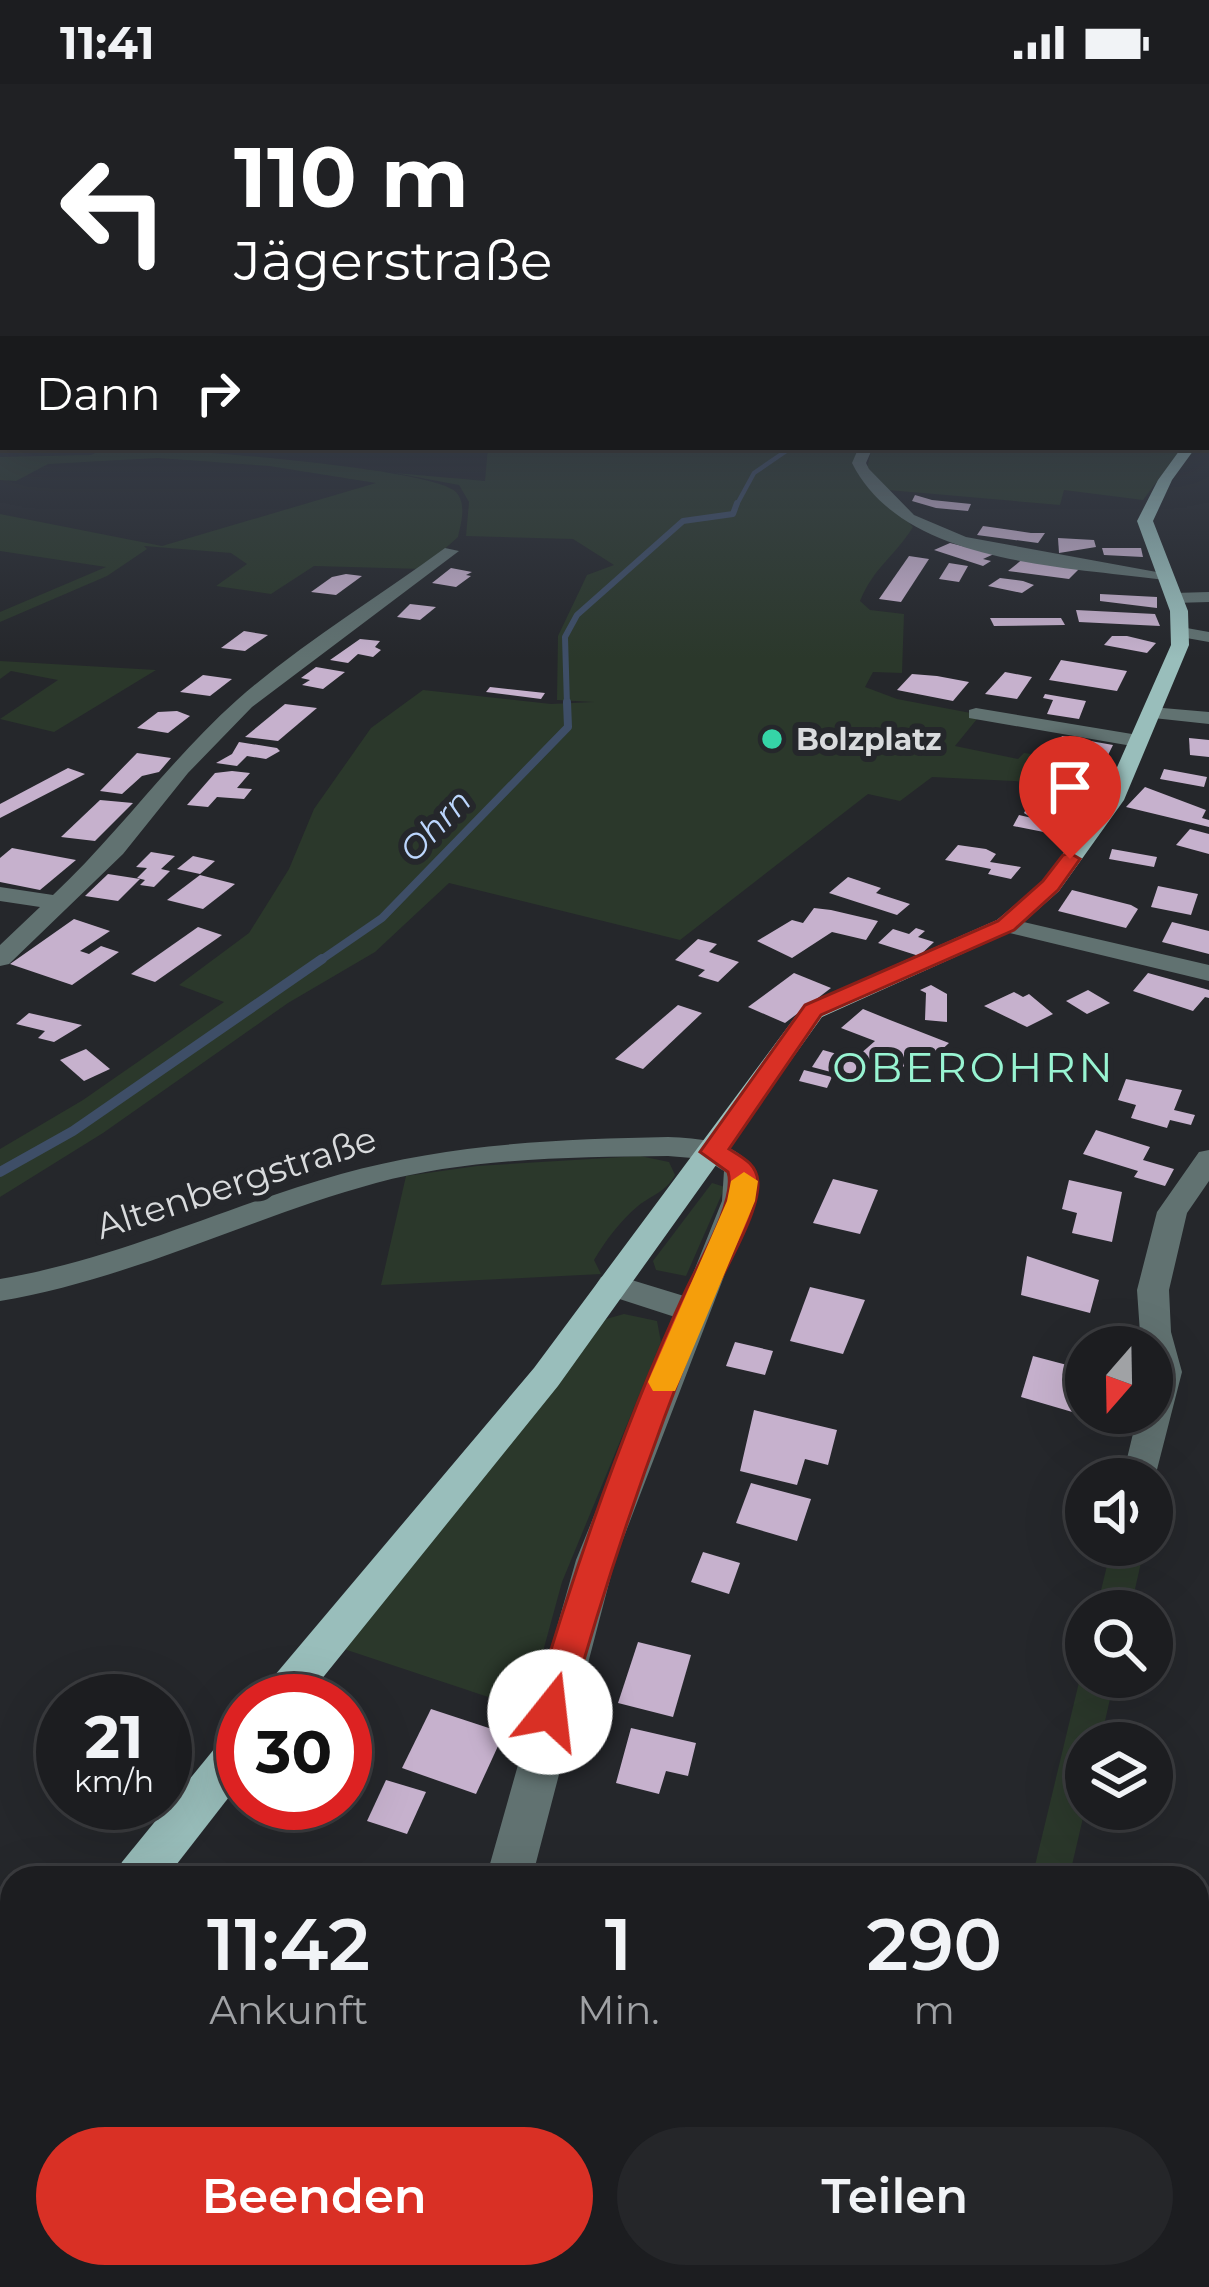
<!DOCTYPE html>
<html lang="de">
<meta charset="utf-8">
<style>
:root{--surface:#1c1d20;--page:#252629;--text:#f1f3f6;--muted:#a0a2a5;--line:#3a3b3e;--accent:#d93025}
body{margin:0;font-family:Montserrat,sans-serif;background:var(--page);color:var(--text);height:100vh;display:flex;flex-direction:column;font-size:45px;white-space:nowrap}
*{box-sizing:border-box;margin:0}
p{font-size:39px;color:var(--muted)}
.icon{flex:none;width:66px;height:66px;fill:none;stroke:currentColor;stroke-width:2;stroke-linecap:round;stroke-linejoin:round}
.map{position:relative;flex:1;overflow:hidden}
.side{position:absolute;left:0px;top:1782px;width:1209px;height:423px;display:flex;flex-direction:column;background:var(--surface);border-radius:36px 36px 0 0;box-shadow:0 12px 48px #0002,0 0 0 3px var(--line)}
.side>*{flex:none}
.banner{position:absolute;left:0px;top:0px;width:1209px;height:366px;box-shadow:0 12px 48px #0002,0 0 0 3px var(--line);background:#202124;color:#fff;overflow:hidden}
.needle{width:78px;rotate:200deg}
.tools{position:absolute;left:1065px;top:1242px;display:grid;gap:24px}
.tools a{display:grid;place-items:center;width:108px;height:108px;border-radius:50%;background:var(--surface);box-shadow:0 12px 48px #0002,0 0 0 3px var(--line);font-size:60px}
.speed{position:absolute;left:36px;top:1590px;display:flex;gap:24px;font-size:60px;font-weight:700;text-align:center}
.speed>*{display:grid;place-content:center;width:156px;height:156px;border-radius:50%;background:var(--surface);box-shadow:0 12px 48px #0002,0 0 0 3px var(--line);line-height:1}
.speed small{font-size:30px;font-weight:400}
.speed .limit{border:18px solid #d22;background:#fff;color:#111}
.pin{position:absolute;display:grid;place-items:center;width:102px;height:102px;color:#fff;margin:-123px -51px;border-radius:50% 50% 50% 0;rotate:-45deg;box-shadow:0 0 12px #0007}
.pin .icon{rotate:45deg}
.me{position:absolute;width:132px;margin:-66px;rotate:16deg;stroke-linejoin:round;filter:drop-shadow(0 0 9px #0008)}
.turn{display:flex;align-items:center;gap:42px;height:252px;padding:0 36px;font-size:54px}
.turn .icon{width:156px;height:156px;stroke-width:2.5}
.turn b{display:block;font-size:84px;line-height:102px}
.then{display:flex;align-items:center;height:114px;padding:0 36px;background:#0003;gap:24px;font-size:45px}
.eta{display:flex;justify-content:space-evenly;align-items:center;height:204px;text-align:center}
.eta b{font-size:72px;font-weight:600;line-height:84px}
.button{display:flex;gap:24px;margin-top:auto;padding:24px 36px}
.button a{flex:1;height:138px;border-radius:72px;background:var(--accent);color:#fff;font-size:48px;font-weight:600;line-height:138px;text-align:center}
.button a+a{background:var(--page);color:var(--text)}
.status{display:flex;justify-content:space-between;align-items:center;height:84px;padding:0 60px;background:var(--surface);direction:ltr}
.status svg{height:33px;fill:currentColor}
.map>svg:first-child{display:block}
</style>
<div class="status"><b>11:41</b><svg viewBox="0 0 49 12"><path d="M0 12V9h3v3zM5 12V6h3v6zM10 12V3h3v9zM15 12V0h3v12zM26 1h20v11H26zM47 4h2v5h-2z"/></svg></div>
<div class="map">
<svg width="1209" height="2203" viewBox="0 0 1209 2203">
<rect width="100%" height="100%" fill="#25272b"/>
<!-- green -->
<g fill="#2b382b">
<path d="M107,363C155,363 431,383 456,408C467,420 461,439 458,453L422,485L314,482L271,510L216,502L247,480L231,469L144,462L147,465L107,492L0,538V528L106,483L0,467V430L162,462L376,399L269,382L158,374L48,380L16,397L0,396V373L91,371Z"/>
<path d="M488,363H861L858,386L913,443C895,472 874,483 860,517L870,526L904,530L902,589L873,588L865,603L897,615L976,630L977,635L955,662L1018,675L1024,669L1063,674L1052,699L932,693L900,717L868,710L680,856L449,799L375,868L288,919L103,1049L0,1113V1065L83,1016L224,918L179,901L249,849L289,785L314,725L371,644L423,606L551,620L594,618L557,616L558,552L587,491L614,481L573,455L466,452L469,418L459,401L395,389L485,397Z"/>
<polygon points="872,363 1183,363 1143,416 1064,406 1060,421 888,406 867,385"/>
<polygon points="0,577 156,586 54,648 0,635 58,596 11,587 0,595"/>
<path d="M640,1072L669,1078L675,1091C666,1108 653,1110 638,1122C620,1137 606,1156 594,1176L601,1190L381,1201L406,1092L477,1082Z"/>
<polygon points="712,1099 725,1103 686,1192 656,1186 653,1177"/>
<polygon points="624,1230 657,1237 661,1258 562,1498 527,1626 344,1565 606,1235"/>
<polygon points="1112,1461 1145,1461 1130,1527 1096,1527"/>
<polygon points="1086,1569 1086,1593 1115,1593 1100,1659 1086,1659 1086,1721 1069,1794 1032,1794"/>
<polygon points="606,2193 760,2193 757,2203 603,2203"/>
</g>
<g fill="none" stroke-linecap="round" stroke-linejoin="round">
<!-- stream-far3 -->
<polyline stroke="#3e4e67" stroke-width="4.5" points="736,422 754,389 792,363"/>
<!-- stream-far2 -->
<polyline stroke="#3e4e67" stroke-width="6" points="567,621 565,553 577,531 683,437 733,430 737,419"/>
<!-- stream-far1 -->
<polyline stroke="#3e4e67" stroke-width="8" points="318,878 382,834 568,643 567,618"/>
<!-- stream -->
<polyline stroke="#3e4e67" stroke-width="10" points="0,1088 73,1047 322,875"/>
</g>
<!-- building -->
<g fill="#c6b1cd">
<polygon points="915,411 932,416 971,420 968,427 936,424 912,417"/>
<polygon points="983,442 1031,449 1045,449 1038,459 977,451"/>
<polygon points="1058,454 1094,456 1096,463 1059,469"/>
<polygon points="950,459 994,470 983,475 991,477 983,482 934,466"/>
<polygon points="1102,464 1141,464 1143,473 1104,471"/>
<polygon points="909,472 929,475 901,518 879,515"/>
<polygon points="1024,474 1079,485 1069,495 1008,487"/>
<polygon points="949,479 968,482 959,498 939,495"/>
<polygon points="451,484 472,488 466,491 471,492 456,503 432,499"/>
<polygon points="346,490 362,492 336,511 311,508 332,493"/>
<polygon points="1000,494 1023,497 1034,501 1022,509 988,502"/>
<polygon points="1100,510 1157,513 1157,524 1100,517"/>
<polygon points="410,520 436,523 420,536 397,533"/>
<polygon points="1076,526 1155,530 1160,542 1079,538"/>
<polygon points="990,534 1061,534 1065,541 994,542"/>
<polygon points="244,547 268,551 245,567 221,564"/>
<polygon points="1112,552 1127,552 1156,559 1147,569 1104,561"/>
<polygon points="360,555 380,557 375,563 381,566 373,573 358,570 348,579 330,576"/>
<polygon points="1061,576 1127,587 1117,607 1049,596"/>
<polygon points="316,583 345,588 323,605 302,601 310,596 301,594"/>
<polygon points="1005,588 1032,593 1017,615 985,610"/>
<polygon points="912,590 937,592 969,598 953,617 897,606"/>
<polygon points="203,591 232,595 210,612 180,608"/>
<polygon points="490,603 545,609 541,615 486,608"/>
<polygon points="1045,610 1086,617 1079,635 1047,630 1053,616 1043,614"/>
<polygon points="285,620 317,624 278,657 245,653"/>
<polygon points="177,627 190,632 168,649 137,644 158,628"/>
<polygon points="1062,652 1113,661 1106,675 1071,669 1076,660 1059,657"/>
<polygon points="1189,654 1209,656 1209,673 1190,671"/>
<polygon points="239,658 277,664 280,667 266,675 247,672 237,682 216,679 232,670"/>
<polygon points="137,669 171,674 159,688 142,692 122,710 100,707"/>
<polygon points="68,684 85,690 0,734 0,720"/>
<polygon points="1164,685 1207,693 1204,703 1160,695"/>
<polygon points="232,687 250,689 237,704 252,705 244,715 217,713 208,723 187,721 215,689"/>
<polygon points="1145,703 1206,726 1202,734 1209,736 1209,743 1126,723"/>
<polygon points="100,716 133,719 95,757 61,753"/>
<polygon points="1037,724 1073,730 1064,752 1013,742 1019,731 1032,734 1024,729 1026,725"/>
<polygon points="1190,745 1209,750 1209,770 1176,761"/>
<polygon points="958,761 986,765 996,770 990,778 1021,783 1011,795 988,790 991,785 945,776"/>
<polygon points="12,764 76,776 40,806 0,798 0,774"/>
<polygon points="1112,765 1157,773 1154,783 1109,775"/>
<polygon points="151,768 175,772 161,785 170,787 154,803 140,801 145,796 137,794 147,784 136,783"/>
<polygon points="193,772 215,777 200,790 177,785"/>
<polygon points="108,790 140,795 118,817 85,812"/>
<polygon points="200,791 235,800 203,825 167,816"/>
<polygon points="848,793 881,804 876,809 910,820 897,831 829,809"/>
<polygon points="1158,802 1198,810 1191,831 1151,823"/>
<polygon points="1072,806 1131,821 1138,825 1126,844 1058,827"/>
<polygon points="814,824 831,826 878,837 866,856 832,848 792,874 757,857 792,836 803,839"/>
<polygon points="74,835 110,847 80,867 89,870 101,862 119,868 72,901 10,880"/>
<polygon points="1172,838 1209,847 1209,870 1162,858"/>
<polygon points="198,843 222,851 155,898 131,890"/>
<polygon points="916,844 925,847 918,853 934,858 919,872 878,859 893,845 909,850"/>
<polygon points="698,855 717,860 709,868 739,878 718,898 698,892 705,886 675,876"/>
<polygon points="794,889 831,904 785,939 748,923"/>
<polygon points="1148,889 1209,906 1209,914 1205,913 1193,927 1133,907"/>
<polygon points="931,901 947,910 947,938 925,936 926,909 920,906"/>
<polygon points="1088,906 1110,919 1087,930 1066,917"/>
<polygon points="1014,908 1023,913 1029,910 1053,930 1027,943 984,922"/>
<polygon points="678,921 702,929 643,985 615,975"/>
<polygon points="863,925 890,936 949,959 912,993 859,971 875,957 841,944"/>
<polygon points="29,929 82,941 54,958 38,954 45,947 16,940"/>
<polygon points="86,965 110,985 84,997 60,976"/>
<polygon points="823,966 872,980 861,996 812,983"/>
<polygon points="804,986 832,993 827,1004 799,997"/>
<polygon points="1126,995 1182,1006 1174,1026 1195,1031 1191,1041 1170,1036 1167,1044 1131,1034 1136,1021 1118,1016"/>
<polygon points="1096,1046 1150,1063 1143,1076 1174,1085 1165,1102 1134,1093 1138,1087 1083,1070"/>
<polygon points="833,1095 878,1106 860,1150 813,1139"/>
<polygon points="1069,1096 1122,1108 1112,1158 1072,1149 1077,1129 1062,1125"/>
<polygon points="1027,1172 1099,1196 1090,1229 1021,1211"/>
<polygon points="810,1203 865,1216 843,1270 790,1257"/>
<polygon points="735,1258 773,1267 765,1291 726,1282"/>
<polygon points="1033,1272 1086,1286 1086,1332 1021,1313"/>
<polygon points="754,1326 837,1346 828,1381 805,1375 797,1401 740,1387"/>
<polygon points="751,1399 811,1415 797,1457 736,1439"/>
<polygon points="703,1468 740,1479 729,1510 691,1498"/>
<polygon points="638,1558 691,1571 673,1633 618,1619"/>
<polygon points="431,1625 504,1649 476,1710 402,1684"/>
<polygon points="631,1644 696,1659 688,1692 666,1687 659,1710 616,1699"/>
<polygon points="386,1696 426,1708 407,1750 367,1737"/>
</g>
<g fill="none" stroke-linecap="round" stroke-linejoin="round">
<!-- minor -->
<g fill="#617271" fill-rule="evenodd">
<path d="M859,363H873L866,379L869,385L914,431L966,453L1173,491L1165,496C1066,482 903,481 852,379Z"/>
<path d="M445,464L459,467L252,623L188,689L123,770L9,880L0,882V861L40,823L0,817V803L53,811C118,750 170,676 237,616C300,560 377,514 445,464Z"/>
<polygon points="1209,508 1209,518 1174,519 1166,514 1174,509"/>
<polygon points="1181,543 1209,548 1209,558 1175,552 1175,544"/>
<polygon points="1151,623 1209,628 1209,640 1144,633 1141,629"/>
<polygon points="976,624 1138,651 1148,657 1138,663 969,634 969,626"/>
<polygon points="1006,834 1209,881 1209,897 997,846 994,841"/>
<path d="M668,1053C699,1054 733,1057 753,1083V1117L615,1476L532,1794H486L576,1476L675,1233L601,1209L596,1201L601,1193L612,1190L684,1212L722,1117L724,1087L704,1075L668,1072C572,1073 470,1074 376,1099C248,1134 132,1195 0,1217V1195C120,1175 226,1122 341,1090C447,1060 559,1055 668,1053Z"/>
<polygon points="1209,1066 1209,1097 1187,1129 1169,1206 1171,1248 1182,1288 1152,1405 1152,1395 1122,1395 1138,1329 1152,1329 1152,1263 1141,1263 1137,1206 1157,1128 1199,1068"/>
<polygon points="288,2193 343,2193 339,2203 284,2203"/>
</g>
<!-- major -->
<g fill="#99bebb" fill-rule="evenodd">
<polygon points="1209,332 1209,343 1206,344 1206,333"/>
<polygon points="1182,363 1196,363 1172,396 1153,437 1188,527 1189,561 1124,716 1059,807 1015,846 822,933 558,1302 304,1617 258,1617 264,1604 534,1284 804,921 997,836 1043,797 1103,715 1171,561 1170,527 1137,437 1158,396"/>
<polygon points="243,1643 243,1695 166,1794 115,1794 122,1778 228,1648"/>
<polygon points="12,1929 12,1988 0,1993 0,1934"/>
</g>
</g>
<!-- sky -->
<linearGradient id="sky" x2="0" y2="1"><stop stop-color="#141518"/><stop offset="0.46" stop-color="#404755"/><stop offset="1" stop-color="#404755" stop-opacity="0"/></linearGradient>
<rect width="1209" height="575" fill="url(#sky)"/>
<!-- route -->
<path fill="#d93025" stroke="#8d1f18" stroke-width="3" d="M1070,769L1080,775L1058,806L1014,846L821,931L729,1065C742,1073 757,1080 758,1098C760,1130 719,1194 706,1226C653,1357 607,1492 569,1628L564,1640L550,1645L537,1640L532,1628C574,1486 623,1342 686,1206C698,1180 737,1115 728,1088L700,1068L805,921L998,837L1043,797L1063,771Z"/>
<!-- slow -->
<polygon fill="#f59e0b" points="744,1088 758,1097 755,1117 679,1298 675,1307 653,1307 648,1298 727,1117 731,1097"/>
<!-- markers -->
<circle fill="#35d4a7" stroke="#25272b" stroke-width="4.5" cx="772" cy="655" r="12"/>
<g text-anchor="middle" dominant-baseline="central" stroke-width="12" stroke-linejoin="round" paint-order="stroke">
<!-- far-poi labels -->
<g font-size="30" font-weight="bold" fill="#d9dbdd" stroke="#25272b" text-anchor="start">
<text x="796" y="655">Bolzplatz</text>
</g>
<!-- far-water labels -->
<g font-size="33" font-style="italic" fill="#bcd6fd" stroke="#25272b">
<text transform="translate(435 741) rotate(-46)">Ohrn</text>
</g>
<!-- street labels -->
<g font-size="36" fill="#d9dbdd" stroke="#25272b">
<text transform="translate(236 1098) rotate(-18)">Altenbergstraße</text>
</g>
<!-- quarter labels -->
<g font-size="42" letter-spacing="3" fill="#98f4d2" stroke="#25272b">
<text x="974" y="983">OBEROHRN</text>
</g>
</g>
</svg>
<div class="tools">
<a><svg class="needle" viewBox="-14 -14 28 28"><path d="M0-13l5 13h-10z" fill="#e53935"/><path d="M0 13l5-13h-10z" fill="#a0a2a5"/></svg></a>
<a><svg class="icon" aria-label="sound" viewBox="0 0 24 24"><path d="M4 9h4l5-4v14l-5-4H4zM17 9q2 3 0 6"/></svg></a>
<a><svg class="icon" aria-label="search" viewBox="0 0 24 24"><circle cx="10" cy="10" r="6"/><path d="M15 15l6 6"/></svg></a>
<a><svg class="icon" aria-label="layers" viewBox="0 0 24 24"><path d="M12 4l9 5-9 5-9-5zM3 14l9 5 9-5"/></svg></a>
</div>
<div class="speed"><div>21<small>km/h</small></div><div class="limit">30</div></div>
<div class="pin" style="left:1070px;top:775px;background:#d93025"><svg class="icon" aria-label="arrive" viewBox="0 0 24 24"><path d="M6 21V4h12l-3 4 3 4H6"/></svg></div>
<svg class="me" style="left:550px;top:1628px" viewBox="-20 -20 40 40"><circle r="19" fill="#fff"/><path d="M0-13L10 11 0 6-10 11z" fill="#d93025"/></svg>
<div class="banner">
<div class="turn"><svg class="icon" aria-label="left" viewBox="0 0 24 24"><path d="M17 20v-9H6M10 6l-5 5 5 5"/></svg><div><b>110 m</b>Jägerstraße</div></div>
<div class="then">Dann<svg class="icon" aria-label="right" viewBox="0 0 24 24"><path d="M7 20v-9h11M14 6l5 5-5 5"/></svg></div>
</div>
<section class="side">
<div class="eta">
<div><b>11:42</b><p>Ankunft</p></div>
<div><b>1</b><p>Min.</p></div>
<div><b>290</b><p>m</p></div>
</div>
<div class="button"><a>Beenden</a><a>Teilen</a></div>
</section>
</div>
